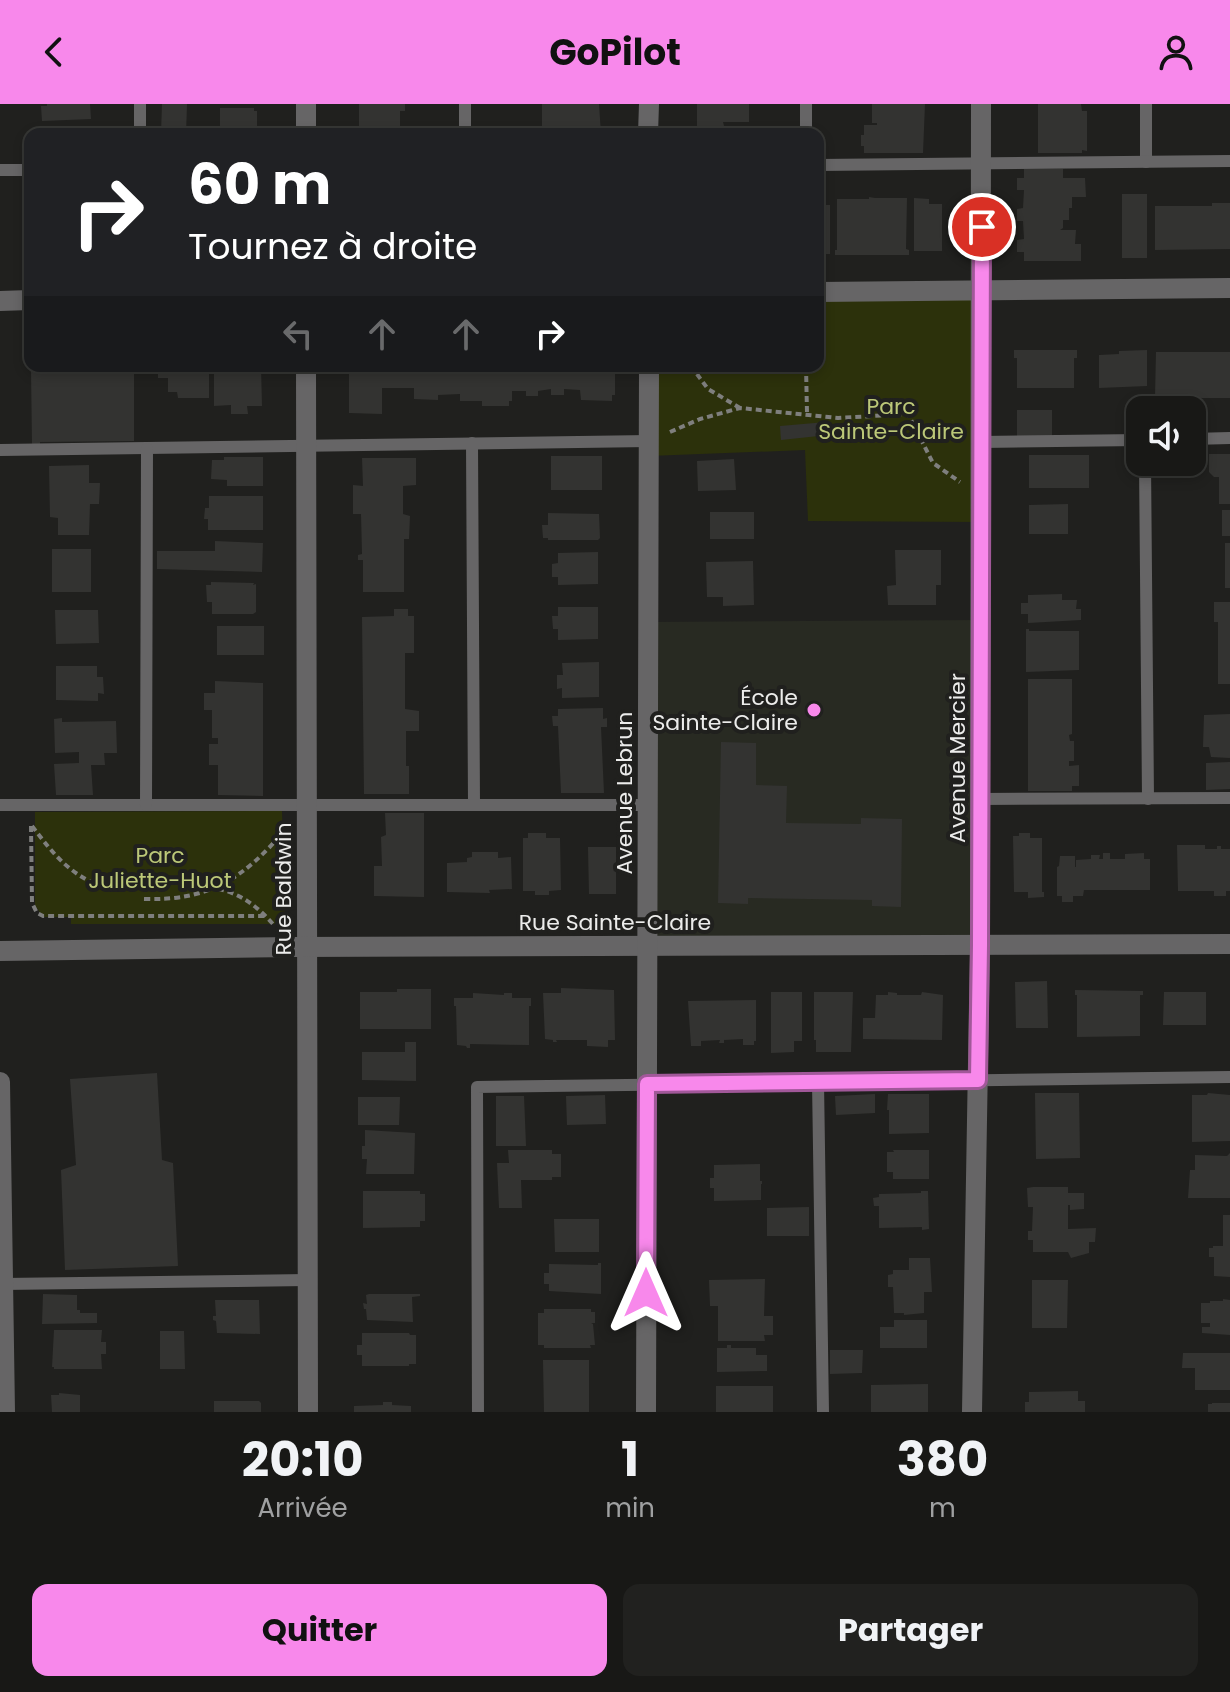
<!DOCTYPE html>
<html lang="fr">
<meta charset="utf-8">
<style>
:root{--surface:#181816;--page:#21211f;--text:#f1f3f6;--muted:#9fa0a1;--line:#363735;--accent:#f888eb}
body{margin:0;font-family:Poppins,sans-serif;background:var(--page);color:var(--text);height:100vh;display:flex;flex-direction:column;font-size:30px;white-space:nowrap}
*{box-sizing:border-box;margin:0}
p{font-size:26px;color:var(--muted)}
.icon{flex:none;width:44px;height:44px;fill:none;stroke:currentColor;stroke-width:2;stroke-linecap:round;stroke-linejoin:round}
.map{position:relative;height:1308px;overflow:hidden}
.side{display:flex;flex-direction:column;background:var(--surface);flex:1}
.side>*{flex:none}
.banner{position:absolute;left:24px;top:24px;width:800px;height:244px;border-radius:16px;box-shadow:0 4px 12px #0003,0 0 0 2px var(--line);background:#202124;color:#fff;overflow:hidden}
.fabs{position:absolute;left:1126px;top:292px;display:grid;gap:16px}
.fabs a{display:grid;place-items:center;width:80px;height:80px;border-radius:16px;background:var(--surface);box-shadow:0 4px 12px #0003,0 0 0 2px var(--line);font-size:40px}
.pin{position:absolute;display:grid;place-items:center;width:68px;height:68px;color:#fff;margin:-34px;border:4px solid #fff;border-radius:50%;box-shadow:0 2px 8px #0007}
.me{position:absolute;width:88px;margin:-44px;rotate:0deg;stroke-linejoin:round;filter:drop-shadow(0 0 6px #0008)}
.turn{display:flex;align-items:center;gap:28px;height:168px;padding:0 32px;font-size:36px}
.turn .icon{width:104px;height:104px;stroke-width:2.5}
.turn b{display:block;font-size:56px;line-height:68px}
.lanes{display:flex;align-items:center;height:76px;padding:0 32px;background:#0003;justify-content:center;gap:40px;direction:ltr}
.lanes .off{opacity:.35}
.eta{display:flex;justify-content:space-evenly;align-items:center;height:136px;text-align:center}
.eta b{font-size:48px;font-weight:700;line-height:56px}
.action{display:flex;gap:16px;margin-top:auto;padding:16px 32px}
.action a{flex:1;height:92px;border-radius:16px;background:var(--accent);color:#111;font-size:32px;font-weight:700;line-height:92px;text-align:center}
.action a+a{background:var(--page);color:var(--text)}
header{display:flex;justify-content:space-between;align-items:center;height:104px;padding:0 32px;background:var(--accent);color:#111;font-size:36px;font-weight:700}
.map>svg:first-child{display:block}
</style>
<header><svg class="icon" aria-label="back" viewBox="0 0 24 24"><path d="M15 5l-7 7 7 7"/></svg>GoPilot<svg class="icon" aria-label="person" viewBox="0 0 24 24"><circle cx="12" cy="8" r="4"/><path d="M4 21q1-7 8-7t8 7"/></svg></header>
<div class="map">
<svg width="1230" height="1308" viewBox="0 0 1230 1308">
<rect width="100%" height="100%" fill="#20201e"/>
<!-- built -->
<polygon fill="#282a22" points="981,516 980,841 648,842 648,518"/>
<!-- green -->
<g fill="#2c310b">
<polygon points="982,186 980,418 808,417 805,346 649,352 649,262 818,262 818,188"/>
<polygon points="282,707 285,804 284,813 274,820 71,820 71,813 43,813 35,801 35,708"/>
</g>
<!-- building -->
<g fill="#333331">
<polygon points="47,0 90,0 91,15 42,17 41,2 47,2"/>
<polygon points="162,0 187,0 186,30 161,30"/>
<polygon points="359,0 405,0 405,7 400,7 400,30 366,30 366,22 359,23"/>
<polygon points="542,0 599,0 601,30 558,30 558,22 542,22"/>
<polygon points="697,0 749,0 749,18 723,18 725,26 750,25 750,30 697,30"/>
<polygon points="872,0 925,0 923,49 864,49 864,42 861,42 861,31 864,31 864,21 877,21 877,19 872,19"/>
<polygon points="1038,0 1081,0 1082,7 1087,7 1087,47 1082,46 1082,49 1038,49"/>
<polygon points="220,4 254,4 254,7 257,7 257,30 220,30"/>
<polygon points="1024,65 1063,65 1063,74 1085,74 1086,93 1072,93 1072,104 1069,104 1069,116 1063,116 1063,124 1060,126 1076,126 1075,140 1081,140 1081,157 1024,157 1024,148 1017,148 1017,136 1024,135 1023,117 1017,117 1017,105 1023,104 1024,86 1017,86 1017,74 1024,74"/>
<rect x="1122" y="90" width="25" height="64"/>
<polygon points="869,93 875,94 907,94 906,145 909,146 909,151 835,151 835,146 837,146 837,95 869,95"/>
<polygon points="914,94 929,95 929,100 942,100 942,147 914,147"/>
<polygon points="1212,99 1230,99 1230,145 1155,146 1155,102 1212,102"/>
<rect x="818" y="101" width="12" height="49"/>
<polygon points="1014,246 1077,246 1077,254 1074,254 1074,284 1017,284 1017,254 1014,254"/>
<polygon points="1147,246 1147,282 1099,284 1099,251 1119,250 1119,247"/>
<polygon points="1156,248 1230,248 1230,294 1155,294"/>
<polygon points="35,262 134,262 134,337 40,338 40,340 32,341 31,266"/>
<polygon points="158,262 209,262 209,294 178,294 177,288 168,288 168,274 158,274"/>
<polygon points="214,262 261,262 262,302 247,302 248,310 231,310 231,301 214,302"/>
<polygon points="349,262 615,262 615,291 612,291 612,297 581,296 580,286 564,285 564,291 551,291 551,285 538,287 538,292 526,292 526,287 512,287 512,297 509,297 509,302 482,302 482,297 460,297 460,290 438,291 438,296 414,295 414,284 382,284 382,310 349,309"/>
<polygon points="1017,306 1052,306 1052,333 1017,332"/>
<polygon points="826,318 828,331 781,336 780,322"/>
<polygon points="1209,350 1230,350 1230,400 1219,400 1219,373 1214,373 1209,368"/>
<rect x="1029" y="351" width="60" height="33"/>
<rect x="551" y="352" width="51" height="34"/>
<polygon points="224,353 263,353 263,382 227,382 227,376 211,375 212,356 224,356"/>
<polygon points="362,354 416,354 416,381 403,382 403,410 410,412 409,435 404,435 404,488 363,488 363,456 358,456 358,451 362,450 361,410 353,410 353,381 363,382"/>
<polygon points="734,355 736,386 698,387 697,357"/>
<polygon points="89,361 89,379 100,379 99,400 90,400 89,431 58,431 58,414 50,413 49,362"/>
<polygon points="209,392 263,392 263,426 208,426 208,415 204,415 205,404 209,404"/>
<polygon points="1068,400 1068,430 1029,430 1029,401"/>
<rect x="1222" y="406" width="8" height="26"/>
<rect x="710" y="408" width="44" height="27"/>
<polygon points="548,409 599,410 600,434 598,436 548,436 548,434 543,434 542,421 548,421"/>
<polygon points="215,437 263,439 262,468 157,465 157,447 215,447"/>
<rect x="1225" y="439" width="5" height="45"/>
<rect x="52" y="445" width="39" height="43"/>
<polygon points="895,446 941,446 941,481 936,481 936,501 888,501 887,482 896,481"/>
<polygon points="598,448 598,480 558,481 558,473 552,473 552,460 558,459 558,449"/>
<polygon points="753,457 754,501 723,502 723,493 707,493 706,458"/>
<polygon points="211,478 254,479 253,481 256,480 256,508 253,510 212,510 212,498 207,498 206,481 211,481"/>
<polygon points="1062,490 1062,496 1077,496 1076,505 1081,505 1081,516 1028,519 1028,510 1021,510 1021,499 1028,499 1028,491"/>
<polygon points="1214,498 1230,498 1230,580 1218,580 1218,518 1214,518"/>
<polygon points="558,503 598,503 598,535 558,536 558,525 553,525 552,512 558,512"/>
<polygon points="394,505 408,505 408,512 414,512 414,549 405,549 405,605 419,607 419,627 406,627 406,662 409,662 409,690 364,690 362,513 394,512"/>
<polygon points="55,506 98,506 99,539 56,540"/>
<rect x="217" y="522" width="47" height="29"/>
<polygon points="1026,525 1029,525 1029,527 1079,527 1079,566 1026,568"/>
<polygon points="599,558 599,593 562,594 562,584 557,585 557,571 563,571 562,559"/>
<polygon points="56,562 97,562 97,573 103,573 104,590 98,589 98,597 56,596"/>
<polygon points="1028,575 1072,575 1072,630 1069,631 1070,637 1074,637 1074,657 1069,657 1069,662 1079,661 1079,682 1072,682 1072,687 1028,687"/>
<polygon points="215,577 263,579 263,692 218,691 218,661 209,661 209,640 218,640 218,634 212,634 212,606 204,606 204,589 215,589"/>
<polygon points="603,604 603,615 607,614 607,623 601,623 604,689 561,689 558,622 553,622 552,612 558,612 558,605"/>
<polygon points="1230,610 1230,654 1211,653 1209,643 1203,643 1204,611"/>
<polygon points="62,614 62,618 116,617 117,649 104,649 105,661 91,661 93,691 56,691 54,660 79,659 79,648 55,649 54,615"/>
<polygon points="721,638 756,639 756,681 787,682 786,719 861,720 861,714 902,715 901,803 872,802 872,796 748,794 748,800 718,799"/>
<polygon points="1230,658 1230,685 1206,686 1206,659"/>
<polygon points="385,709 424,709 424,793 374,792 374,762 382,762 381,733 386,731"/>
<polygon points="528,729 546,729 546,734 560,734 561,786 549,787 549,791 535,791 535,787 523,787 523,734 528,734"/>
<polygon points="1019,729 1030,729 1030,734 1042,734 1042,788 1044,788 1044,793 1028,794 1028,788 1014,788 1013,732 1019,732"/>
<polygon points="1177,741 1205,741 1205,745 1217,745 1217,742 1221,742 1221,745 1230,745 1230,787 1226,787 1226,792 1214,792 1214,787 1178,787"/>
<polygon points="588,743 616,743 616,790 589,790"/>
<polygon points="472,748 498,748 498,754 511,753 512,785 489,786 490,789 447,788 447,759 467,758 467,754 472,753"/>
<polygon points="1103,749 1110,749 1110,755 1125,755 1125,750 1144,749 1144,755 1150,755 1150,786 1084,786 1083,792 1073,792 1073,798 1062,798 1062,792 1057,792 1057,763 1059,762 1060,752 1075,752 1075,763 1076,763 1076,756 1091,755 1091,751 1100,751 1099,755 1103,755"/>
<polygon points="1047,877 1048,924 1016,924 1015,878"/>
<polygon points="561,884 614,886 615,936 608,936 608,943 587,942 587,936 556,936 557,938 553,938 553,936 545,935 543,889 561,889"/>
<polygon points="397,885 431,885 431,925 360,925 360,888 397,888"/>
<polygon points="1075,886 1143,887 1143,891 1140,891 1140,932 1077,933 1077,891 1075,891"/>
<polygon points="771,888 802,888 802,937 794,937 794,948 771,949"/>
<polygon points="814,888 853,888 851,948 816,948 816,936 814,936"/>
<polygon points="888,888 897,889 897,891 921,891 922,888 943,891 942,936 863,935 863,914 875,914 876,891 888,891"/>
<polygon points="1164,888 1206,888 1206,921 1163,921"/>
<polygon points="473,889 504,891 504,889 512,889 512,894 531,894 531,902 529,902 529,941 470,940 470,944 467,944 466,942 457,941 456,902 454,902 454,894 473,894"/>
<polygon points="756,896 756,937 754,937 754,941 743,941 743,935 724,936 724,939 719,939 720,936 701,937 701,942 691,942 688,897"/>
<polygon points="405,938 416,938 416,977 362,976 362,948 405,948"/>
<polygon points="157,969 162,1056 173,1059 178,1162 65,1166 61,1066 76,1061 70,975"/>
<polygon points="1035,989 1079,989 1080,1054 1036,1055"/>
<polygon points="1208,989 1230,991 1230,1037 1192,1038 1192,991 1207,991"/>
<polygon points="875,990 875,1009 836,1011 835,992"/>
<polygon points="888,990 929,990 929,1029 889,1030 889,1006 887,1006"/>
<polygon points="605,991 606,1020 567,1021 566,992"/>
<polygon points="496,992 524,992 526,1042 496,1042"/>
<polygon points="358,993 400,993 399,1021 358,1021"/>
<polygon points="365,1026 415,1029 414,1070 366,1070 367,1055 362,1055 362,1042 365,1042"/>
<polygon points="508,1046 552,1046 552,1050 561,1050 561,1073 552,1073 552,1076 521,1076 522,1104 499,1104 497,1059 509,1059"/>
<polygon points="893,1046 929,1046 929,1075 893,1075 893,1068 887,1068 887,1048 894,1048"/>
<polygon points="1230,1049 1230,1094 1188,1094 1190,1066 1195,1066 1195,1051 1227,1052"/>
<polygon points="760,1060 760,1077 762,1077 762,1080 761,1080 761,1096 714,1097 714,1084 710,1084 710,1074 714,1074 714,1061"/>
<polygon points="1033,1083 1068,1083 1068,1089 1084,1089 1084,1105 1070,1106 1070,1101 1068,1101 1068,1125 1096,1124 1095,1138 1089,1138 1089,1149 1071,1154 1068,1148 1033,1148 1033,1136 1028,1136 1028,1127 1032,1127 1033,1103 1028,1103 1027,1084"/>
<polygon points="363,1087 420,1087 420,1090 425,1090 425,1117 420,1117 420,1123 363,1124"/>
<polygon points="921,1087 928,1087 929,1125 922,1126 922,1123 879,1124 879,1102 874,1102 873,1094 879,1093 879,1090 921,1089"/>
<polygon points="809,1103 809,1132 767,1132 767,1104"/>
<polygon points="1223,1111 1230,1111 1230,1173 1214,1172 1214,1153 1209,1153 1209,1144 1213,1144 1213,1142 1223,1142"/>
<polygon points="554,1115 599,1115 599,1148 555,1148"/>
<polygon points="909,1154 930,1154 932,1188 924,1188 924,1209 904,1211 904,1209 894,1209 893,1183 888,1183 888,1171 893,1170 893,1166 909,1166"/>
<polygon points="598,1159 601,1159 601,1190 549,1187 549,1180 544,1180 544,1169 549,1169 549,1160 598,1161"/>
<polygon points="765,1175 764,1212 773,1212 773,1231 764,1231 765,1237 718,1237 718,1202 710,1202 709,1176"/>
<polygon points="1032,1176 1068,1176 1067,1224 1032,1224"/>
<polygon points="43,1190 77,1191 77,1206 80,1206 80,1209 97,1209 97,1219 42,1220"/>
<polygon points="369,1190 420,1190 420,1192 412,1193 413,1218 367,1216 366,1205 364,1205 363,1199 367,1200 366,1191"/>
<polygon points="1223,1195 1230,1196 1230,1231 1202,1229 1202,1223 1210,1223 1210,1219 1201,1219 1201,1199 1210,1199 1210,1197 1223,1197"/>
<polygon points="215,1196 259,1196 260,1230 217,1229 216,1217 213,1216 213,1212 216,1212"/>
<polygon points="544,1205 591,1205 591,1208 595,1208 595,1219 591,1219 593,1220 595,1241 590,1241 591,1244 544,1244 544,1241 538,1241 538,1209 544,1209"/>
<polygon points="894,1216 927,1216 927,1244 880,1244 880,1223 894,1223"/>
<polygon points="54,1226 102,1226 101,1238 106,1238 106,1250 101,1250 102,1265 54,1265 54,1263 52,1263"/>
<polygon points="160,1227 184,1227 185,1265 160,1265"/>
<polygon points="362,1229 409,1229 410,1231 416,1231 416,1260 409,1260 409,1262 362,1262 362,1251 357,1251 357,1241 362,1241"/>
<polygon points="727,1241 731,1241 731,1244 756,1244 756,1251 767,1251 767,1267 717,1268 717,1244 727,1244"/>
<polygon points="830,1246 863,1246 862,1269 830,1270"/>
<polygon points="1183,1249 1230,1249 1230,1286 1195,1286 1195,1264 1182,1264"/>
<polygon points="543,1256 589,1256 589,1308 544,1308"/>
<polygon points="928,1280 928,1308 871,1308 871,1281"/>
<rect x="716" y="1282" width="57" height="26"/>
<polygon points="1078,1287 1078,1297 1085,1297 1085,1308 1025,1308 1025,1298 1029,1298 1029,1288"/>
<polygon points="59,1289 80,1291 80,1308 52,1308 51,1291 59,1291"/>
<polygon points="214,1297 259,1297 261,1299 261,1308 214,1308"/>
<polygon points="383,1298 392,1298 392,1301 411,1302 411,1308 354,1308 354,1302 383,1301"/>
<polygon points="1212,1299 1230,1299 1230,1308 1208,1308 1208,1300 1212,1300"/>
</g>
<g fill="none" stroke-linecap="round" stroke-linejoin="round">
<!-- path -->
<g stroke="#7f7f7e" stroke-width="4" stroke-dasharray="6 4" stroke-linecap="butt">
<polyline points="691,262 708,285 740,304"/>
<polyline points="806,262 807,309"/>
<polyline points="670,328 700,315 740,304 838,314 908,310 933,359 960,378"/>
<polyline points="31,722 32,799 37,809 43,812 266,812"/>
<path d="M32,722C55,752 68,769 104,784"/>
<path d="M218,785C240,789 258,803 273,820"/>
<path d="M144,795C210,797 244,774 286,725"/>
</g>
<!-- lane -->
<g stroke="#666566" stroke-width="12">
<polyline points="140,0 140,30"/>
<polyline points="465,0 465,30"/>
<polyline points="806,0 806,30"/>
<polyline points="1146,58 1146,0"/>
<polyline points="818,61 1230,57"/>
<polyline points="0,66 30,66"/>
<polyline points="1192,335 1230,334"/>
<polyline points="981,338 1140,336"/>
<polyline points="472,339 474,701"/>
<polyline points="0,346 649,337"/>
<polyline points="1145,358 1148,695"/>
<polyline points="980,695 1230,694"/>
<polyline points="0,701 648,701"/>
<polyline points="146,701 147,345"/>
<polyline points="818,978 823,1308"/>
<polyline points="3,1180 307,1176"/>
<polyline points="478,1308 477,983 1230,973"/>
</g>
<!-- street -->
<g stroke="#666566" stroke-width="20">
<polyline points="306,0 306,30"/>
<polyline points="648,30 649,0"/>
<polyline points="818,188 1230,184"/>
<polyline points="0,197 30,196"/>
<polyline points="306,262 308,1308"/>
<polyline points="0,847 293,843 1230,840"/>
<polyline points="0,978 5,1308"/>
<polyline points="646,1308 649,262"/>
<polyline points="972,1308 980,841 981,0"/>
</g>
</g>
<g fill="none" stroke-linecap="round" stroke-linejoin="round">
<!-- route casing -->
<g stroke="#a15899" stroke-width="20">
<polyline id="route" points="646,1189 647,980 978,976 980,841 982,123"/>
</g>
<!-- route -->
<use href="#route" stroke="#f888eb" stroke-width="14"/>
</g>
<!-- markers -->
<circle fill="#f888eb" stroke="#20201e" stroke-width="3" cx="814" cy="606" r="8"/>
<g text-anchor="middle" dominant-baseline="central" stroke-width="8" stroke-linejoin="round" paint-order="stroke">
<!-- park labels -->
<g font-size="22" fill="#bcc878" stroke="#20201e">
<text x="891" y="302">Parc<tspan x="891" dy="25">Sainte-Claire</tspan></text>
<text x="160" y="751">Parc<tspan x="160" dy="25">Juliette-Huot</tspan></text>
</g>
<!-- poi labels -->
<g font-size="22" fill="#ececeb" stroke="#20201e" text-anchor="end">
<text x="798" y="593">École<tspan x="798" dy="25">Sainte-Claire</tspan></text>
</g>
<!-- street labels -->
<g font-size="22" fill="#ececeb" stroke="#20201e">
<text transform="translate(957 654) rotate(-90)">Avenue Mercier</text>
<text transform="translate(624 689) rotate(-90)">Avenue Lebrun</text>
<text transform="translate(283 785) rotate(-90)">Rue Baldwin</text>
<text x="615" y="818">Rue Sainte-Claire</text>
</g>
</g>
</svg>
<div class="fabs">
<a><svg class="icon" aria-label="sound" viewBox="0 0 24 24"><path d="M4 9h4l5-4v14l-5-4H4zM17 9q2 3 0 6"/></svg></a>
</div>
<div class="pin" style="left:982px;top:123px;background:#d93025"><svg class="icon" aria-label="arrive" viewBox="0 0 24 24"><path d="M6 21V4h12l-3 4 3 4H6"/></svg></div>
<svg class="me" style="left:646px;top:1189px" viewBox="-20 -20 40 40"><path d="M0-17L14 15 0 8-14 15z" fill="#f888eb" stroke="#fff" stroke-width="4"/></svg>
<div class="banner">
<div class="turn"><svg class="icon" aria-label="right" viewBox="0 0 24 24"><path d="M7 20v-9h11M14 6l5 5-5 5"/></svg><div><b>60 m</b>Tournez à droite</div></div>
<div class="lanes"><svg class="icon off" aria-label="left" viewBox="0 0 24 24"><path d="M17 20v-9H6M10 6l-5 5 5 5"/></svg><svg class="icon off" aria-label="ahead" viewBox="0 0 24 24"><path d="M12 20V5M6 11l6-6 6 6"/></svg><svg class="icon off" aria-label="ahead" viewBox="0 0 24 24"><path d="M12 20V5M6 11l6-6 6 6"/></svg><svg class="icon" aria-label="right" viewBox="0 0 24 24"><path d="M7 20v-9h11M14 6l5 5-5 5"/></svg></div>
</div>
</div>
<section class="side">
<div class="eta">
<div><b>20:10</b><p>Arrivée</p></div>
<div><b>1</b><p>min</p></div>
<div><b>380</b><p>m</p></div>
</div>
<div class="action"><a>Quitter</a><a>Partager</a></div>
</section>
